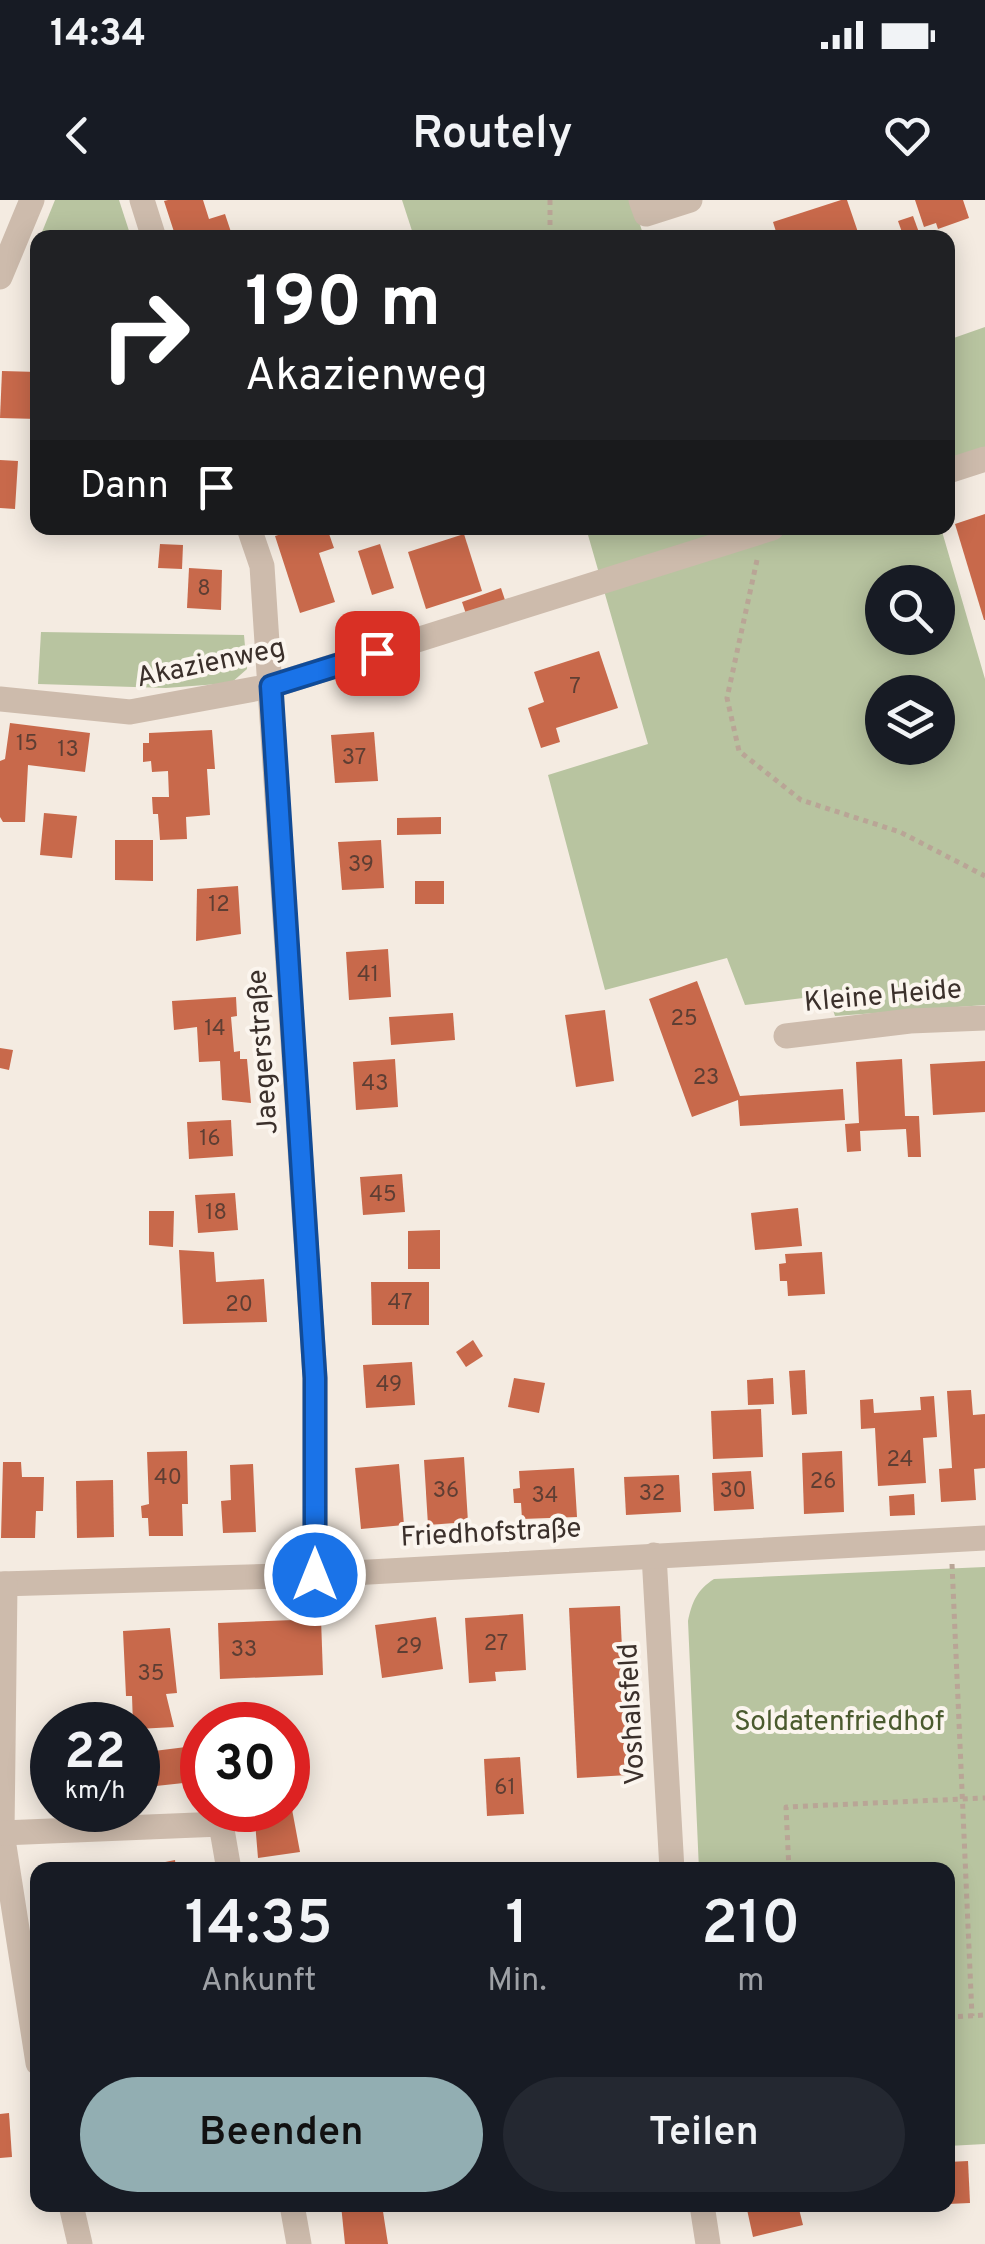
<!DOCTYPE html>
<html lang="de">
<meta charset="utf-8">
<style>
:root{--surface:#171b24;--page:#242831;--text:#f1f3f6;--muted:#9ea1a6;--accent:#92aeb2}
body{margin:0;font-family:Overpass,sans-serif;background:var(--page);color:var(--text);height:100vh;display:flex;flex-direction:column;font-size:38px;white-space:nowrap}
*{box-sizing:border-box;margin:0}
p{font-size:32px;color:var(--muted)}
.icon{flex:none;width:55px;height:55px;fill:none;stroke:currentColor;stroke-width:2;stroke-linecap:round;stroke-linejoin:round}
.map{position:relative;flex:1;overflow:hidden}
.drawer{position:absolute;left:30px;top:1662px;width:925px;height:350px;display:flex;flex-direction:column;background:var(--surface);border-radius:20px;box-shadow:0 5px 25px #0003}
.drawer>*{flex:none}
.banner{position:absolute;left:30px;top:30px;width:925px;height:305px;border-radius:20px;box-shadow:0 5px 25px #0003;background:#202124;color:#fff;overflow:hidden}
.fabs{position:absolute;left:865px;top:365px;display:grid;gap:20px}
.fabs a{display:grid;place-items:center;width:90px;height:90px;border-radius:50%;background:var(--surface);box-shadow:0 5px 25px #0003;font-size:50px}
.speed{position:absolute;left:30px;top:1502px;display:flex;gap:20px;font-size:50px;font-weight:700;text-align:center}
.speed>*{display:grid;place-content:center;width:130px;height:130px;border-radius:50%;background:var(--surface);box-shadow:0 5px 25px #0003;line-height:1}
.speed small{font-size:25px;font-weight:400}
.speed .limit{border:15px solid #d22;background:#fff;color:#111}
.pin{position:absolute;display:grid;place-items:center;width:85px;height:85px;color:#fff;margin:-42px;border-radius:20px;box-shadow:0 5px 15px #0006}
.me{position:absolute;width:110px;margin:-55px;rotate:0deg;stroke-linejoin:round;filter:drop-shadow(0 0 8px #0008)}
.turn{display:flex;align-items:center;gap:35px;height:210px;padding:0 50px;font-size:45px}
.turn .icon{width:130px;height:130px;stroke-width:2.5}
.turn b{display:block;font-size:70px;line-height:85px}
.then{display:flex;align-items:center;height:95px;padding:0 50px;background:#0003;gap:20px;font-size:38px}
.eta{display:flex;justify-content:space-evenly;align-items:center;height:170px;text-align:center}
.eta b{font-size:60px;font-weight:600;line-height:70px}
.cta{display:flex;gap:20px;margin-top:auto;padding:20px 50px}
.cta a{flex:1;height:115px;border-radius:60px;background:var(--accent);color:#111;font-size:40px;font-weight:600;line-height:115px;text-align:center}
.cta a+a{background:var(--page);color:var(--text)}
.status{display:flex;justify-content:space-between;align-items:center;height:70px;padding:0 50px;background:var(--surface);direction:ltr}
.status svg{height:28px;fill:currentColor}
header{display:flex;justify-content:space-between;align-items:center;height:130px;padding:0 50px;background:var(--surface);font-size:45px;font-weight:600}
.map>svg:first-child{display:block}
</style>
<div class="status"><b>14:34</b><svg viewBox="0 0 49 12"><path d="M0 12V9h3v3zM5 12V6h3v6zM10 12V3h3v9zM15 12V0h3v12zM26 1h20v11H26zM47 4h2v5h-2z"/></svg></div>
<header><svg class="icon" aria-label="back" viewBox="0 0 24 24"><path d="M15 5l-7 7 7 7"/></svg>Routely<svg class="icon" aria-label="heart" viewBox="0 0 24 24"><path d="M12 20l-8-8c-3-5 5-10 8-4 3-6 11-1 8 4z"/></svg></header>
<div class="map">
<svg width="985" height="2044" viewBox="0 0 985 2044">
<rect width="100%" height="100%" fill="#f4ebe1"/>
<!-- green -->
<g fill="#b8c4a0" fill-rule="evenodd">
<polygon points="55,0 119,0 131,37 40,37"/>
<polygon points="402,0 632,0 644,37 414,37"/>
<polygon points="985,127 985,259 948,271 948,140"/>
<path d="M586,328H941L985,479V805L835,816L828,795L745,805L727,758L605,790L548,575L648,544ZM882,382H938V438H882ZM882,492H938V548H882Z"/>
<polygon points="41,432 244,435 247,469 231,483 166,488 38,484"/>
<path d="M985,1367V1944L948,1946V1670H699L688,1421C692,1402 697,1390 714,1379Z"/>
</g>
<!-- building -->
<g fill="#c8694b">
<polygon points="168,0 203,0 209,19 225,14 233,38 176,38 164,1"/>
<polygon points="841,0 847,0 860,38 778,38 773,22"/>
<polygon points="915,0 963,0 969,18 938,29 936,23 924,27"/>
<polygon points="913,16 921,38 904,38 898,21"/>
<polygon points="2,171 38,172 38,219 0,218"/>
<polygon points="0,260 18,261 15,309 0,308"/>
<polygon points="985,314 985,420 984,420 955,324"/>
<polygon points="283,328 327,328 334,348 319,353 335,402 300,413 275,336 285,333"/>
<polygon points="464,334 482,391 426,409 408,352"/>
<polygon points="160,344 183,345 182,369 158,368"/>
<polygon points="380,344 394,388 372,395 358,351"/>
<polygon points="189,368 222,370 221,410 187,408"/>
<polygon points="501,388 505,400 466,414 462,402"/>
<polygon points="599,451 618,508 556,528 560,542 541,548 528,508 544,502 534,472"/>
<polygon points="10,523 90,533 85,572 28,565 25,622 3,622 0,617 0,561 5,559"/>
<polygon points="212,530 215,569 207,569 210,615 186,617 187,639 160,640 158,614 153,614 152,597 169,597 168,571 152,572 151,561 143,562 143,543 149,543 149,533"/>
<polygon points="374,532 378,581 335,583 331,535"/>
<polygon points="44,613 77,616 72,658 40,655"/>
<polygon points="441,617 441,634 397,635 397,618"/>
<polygon points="115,640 153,640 153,681 115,680"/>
<polygon points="381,640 384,688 342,690 338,642"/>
<rect x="415" y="681" width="29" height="23"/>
<polygon points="238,686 241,734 196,741 197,689"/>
<polygon points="388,749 391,797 349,800 346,752"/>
<polygon points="697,781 740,896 843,889 845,920 740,926 738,900 692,917 649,799"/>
<polygon points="236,797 237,816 231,817 234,852 240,851 240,859 247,859 251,903 222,900 220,861 199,862 197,827 174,830 172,801"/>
<polygon points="605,810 614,881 576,887 565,815"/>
<polygon points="453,813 455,840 391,845 389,817"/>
<polygon points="0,848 13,850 9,870 0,868"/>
<polygon points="395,859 398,907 356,910 353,862"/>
<polygon points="902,859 905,916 919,916 921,957 908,957 906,929 860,931 861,951 847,952 845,924 859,923 856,862"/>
<polygon points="985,861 985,912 933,915 930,864"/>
<polygon points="231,920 233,956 189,959 187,922"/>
<polygon points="402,974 405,1012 363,1015 360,977"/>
<polygon points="235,993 238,1030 198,1033 195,995"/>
<polygon points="798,1008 802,1046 755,1050 751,1013"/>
<polygon points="149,1011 174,1011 173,1047 149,1045"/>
<polygon points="440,1030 440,1069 408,1069 408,1031"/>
<polygon points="179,1050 214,1052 216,1082 264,1079 267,1122 183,1124"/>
<polygon points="822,1052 825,1094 788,1096 787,1081 780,1081 779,1064 786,1063 785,1054"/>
<polygon points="371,1082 429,1082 429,1125 372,1125"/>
<polygon points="473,1140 483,1156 466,1167 456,1152"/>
<polygon points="412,1162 415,1205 366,1208 363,1165"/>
<polygon points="805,1170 807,1214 792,1215 789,1171"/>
<polygon points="514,1178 545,1183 539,1213 508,1207"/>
<polygon points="773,1178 774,1204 748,1205 747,1180"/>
<polygon points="971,1190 973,1215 985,1214 985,1268 974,1269 976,1300 941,1302 939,1269 952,1268 947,1191"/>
<polygon points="934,1196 937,1237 923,1238 926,1283 878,1286 875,1228 861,1229 860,1200 873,1199 874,1213 921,1210 920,1197"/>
<polygon points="761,1209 763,1257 713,1259 711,1211"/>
<polygon points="187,1251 188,1304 182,1304 183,1336 149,1336 148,1318 142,1318 141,1306 149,1304 147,1252"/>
<polygon points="842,1251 844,1312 804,1314 802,1253"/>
<polygon points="464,1257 468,1322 428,1325 424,1260"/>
<polygon points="3,1262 21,1262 22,1277 44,1277 43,1311 36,1311 35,1338 1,1338"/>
<polygon points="253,1264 256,1332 223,1333 221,1301 231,1300 230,1265"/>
<polygon points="399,1264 404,1325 361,1329 355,1268"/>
<polygon points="574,1268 577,1317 522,1319 521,1303 514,1303 513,1289 520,1288 519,1271"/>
<polygon points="751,1271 754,1309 714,1311 712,1273"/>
<polygon points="679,1275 681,1312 626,1315 624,1277"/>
<polygon points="113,1280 114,1337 77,1338 76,1281"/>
<polygon points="914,1294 915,1315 890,1316 889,1296"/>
<polygon points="620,1406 628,1575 577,1578 569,1408"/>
<polygon points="523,1414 526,1470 495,1472 496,1481 469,1483 465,1418"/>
<polygon points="436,1417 443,1469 382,1478 375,1425"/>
<polygon points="321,1419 323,1475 220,1479 218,1423"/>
<polygon points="170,1428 177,1493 166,1494 174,1527 138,1529 138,1525 133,1525 132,1496 126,1496 123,1431"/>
<polygon points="202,1545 202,1581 156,1586 154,1551"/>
<polygon points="520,1557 524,1614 487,1616 484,1559"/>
<polygon points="288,1588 300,1652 258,1658 254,1610 288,1610"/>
<polygon points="175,1660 176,1670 136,1670 136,1668"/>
<polygon points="9,1913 12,1957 0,1958 0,1914"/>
<polygon points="968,1961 970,2003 948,2004 948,1962"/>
<polygon points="341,2005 382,2005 388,2044 345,2044"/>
<polygon points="746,2005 798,2005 803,2025 753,2037"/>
</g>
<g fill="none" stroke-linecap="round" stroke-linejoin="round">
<!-- path -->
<g stroke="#b9a596" stroke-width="5" stroke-dasharray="5 5" stroke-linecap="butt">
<polyline points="550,0 550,38"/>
<polyline points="757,360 727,498 739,551 801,600 900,632 985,676"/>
<polyline points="952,1364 972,1816"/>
<polyline points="789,1670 786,1607 985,1598"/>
<polyline points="948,1817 985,1815"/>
</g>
<!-- minor -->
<g stroke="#cdbbac" stroke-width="25">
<polyline points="142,0 154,38"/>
<polyline points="641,0 646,14 690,0"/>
<polyline points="0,77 32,0"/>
<polyline points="948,271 985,259"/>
<polyline points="249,328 262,366 315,1178 315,1375"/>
<polyline points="0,499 130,512 271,486 772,328"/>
<polyline points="786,836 910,821 985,818"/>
<polyline points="654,1355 672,1670"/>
<polyline points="0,1384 315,1375 985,1338"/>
<polyline points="5,1384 2,1633 38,1863"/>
<polyline points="2,1633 221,1624 229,1670"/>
<polyline points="71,2005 80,2044"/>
<polyline points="292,2005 299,2044"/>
<polyline points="702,2005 708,2044"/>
</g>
</g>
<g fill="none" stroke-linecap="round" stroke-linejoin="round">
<!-- route casing -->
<g stroke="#114b97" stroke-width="25">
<polyline id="route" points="315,1375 315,1178 271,486 377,453"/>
</g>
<!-- route -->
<use href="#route" stroke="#1a73e8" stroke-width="18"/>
</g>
<g text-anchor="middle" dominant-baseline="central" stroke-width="8" stroke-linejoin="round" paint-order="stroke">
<!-- number labels -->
<g font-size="22" fill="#5e3e33">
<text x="204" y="389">8</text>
<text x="575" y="487">7</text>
<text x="27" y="544">15</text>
<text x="68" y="550">13</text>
<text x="354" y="558">37</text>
<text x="361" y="665">39</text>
<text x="219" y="705">12</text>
<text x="368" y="775">41</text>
<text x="684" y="819">25</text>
<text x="215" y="829">14</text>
<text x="706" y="878">23</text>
<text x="375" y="884">43</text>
<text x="210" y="939">16</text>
<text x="383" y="995">45</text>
<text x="216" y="1013">18</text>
<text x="400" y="1103">47</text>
<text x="239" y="1105">20</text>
<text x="389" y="1185">49</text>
<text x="900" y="1260">24</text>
<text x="168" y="1278">40</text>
<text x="823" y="1282">26</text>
<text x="446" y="1291">36</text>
<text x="733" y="1291">30</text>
<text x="652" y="1294">32</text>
<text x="545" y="1296">34</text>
<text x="496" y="1444">27</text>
<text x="409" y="1447">29</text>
<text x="244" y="1450">33</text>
<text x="151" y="1474">35</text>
<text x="505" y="1588">61</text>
</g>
<!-- street labels -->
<g font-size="28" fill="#3b302b" stroke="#fbf5ee">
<text transform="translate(211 464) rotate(-12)">Akazienweg</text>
<text transform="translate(883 797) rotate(-5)">Kleine Heide</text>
<text transform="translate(264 852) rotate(-94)">Jaegerstraße</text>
<text transform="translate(491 1334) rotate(-3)">Friedhofstraße</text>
<text transform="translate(633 1514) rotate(-93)">Voshalsfeld</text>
</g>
<!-- park labels -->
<g font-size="28" fill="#4a5a2e" stroke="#fbf5ee">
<text x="839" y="1523">Soldatenfriedhof</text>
</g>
</g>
</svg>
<div class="fabs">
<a><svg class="icon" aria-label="search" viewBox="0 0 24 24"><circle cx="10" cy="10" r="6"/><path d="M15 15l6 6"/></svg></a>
<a><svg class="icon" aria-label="layers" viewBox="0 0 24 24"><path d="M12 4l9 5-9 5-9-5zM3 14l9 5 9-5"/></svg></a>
</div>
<div class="speed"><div>22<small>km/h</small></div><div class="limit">30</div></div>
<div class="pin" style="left:377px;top:453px;background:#d93025"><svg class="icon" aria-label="arrive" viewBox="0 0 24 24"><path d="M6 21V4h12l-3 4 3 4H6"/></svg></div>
<svg class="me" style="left:315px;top:1375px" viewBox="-20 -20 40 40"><circle r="17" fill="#1a73e8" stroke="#fff" stroke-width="3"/><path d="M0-11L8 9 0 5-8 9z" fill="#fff"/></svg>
<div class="banner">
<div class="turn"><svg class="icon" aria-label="right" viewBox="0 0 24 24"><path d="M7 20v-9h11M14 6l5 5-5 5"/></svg><div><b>190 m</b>Akazienweg</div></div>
<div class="then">Dann<svg class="icon" aria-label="arrive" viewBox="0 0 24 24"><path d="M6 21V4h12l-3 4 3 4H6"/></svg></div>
</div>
<section class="drawer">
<div class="eta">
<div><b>14:35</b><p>Ankunft</p></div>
<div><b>1</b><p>Min.</p></div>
<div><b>210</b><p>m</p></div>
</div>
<div class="cta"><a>Beenden</a><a>Teilen</a></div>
</section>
</div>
